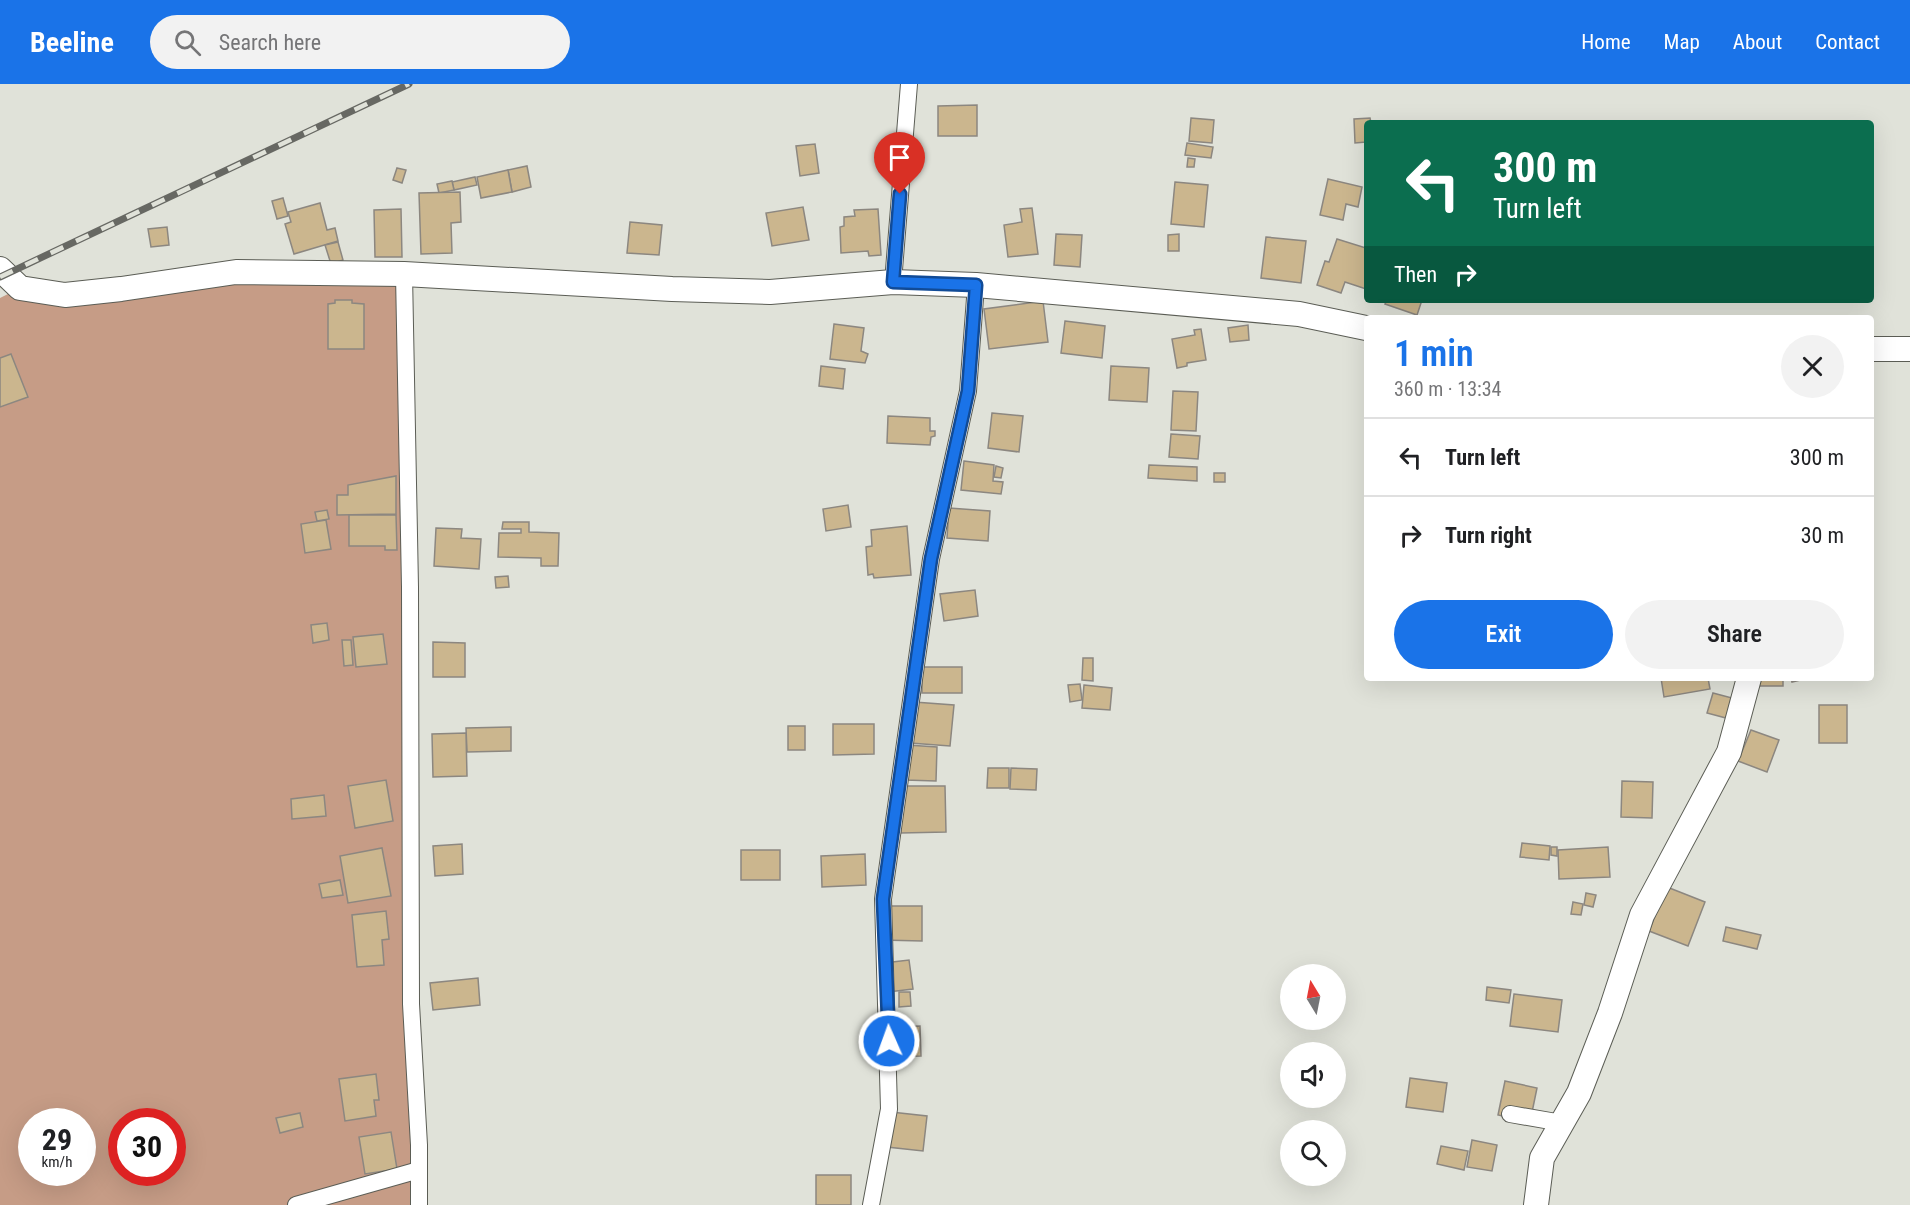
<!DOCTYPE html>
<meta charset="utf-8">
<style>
:root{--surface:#fff;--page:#f2f2f2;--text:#202124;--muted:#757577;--line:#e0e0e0;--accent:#1a73e8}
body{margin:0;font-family:"Roboto Condensed",sans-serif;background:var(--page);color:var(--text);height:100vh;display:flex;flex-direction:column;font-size:22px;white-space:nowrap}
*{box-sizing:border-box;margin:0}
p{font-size:20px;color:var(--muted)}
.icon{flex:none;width:33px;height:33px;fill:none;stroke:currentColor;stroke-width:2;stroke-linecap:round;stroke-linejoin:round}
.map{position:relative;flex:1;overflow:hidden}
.side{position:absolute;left:1364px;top:231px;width:510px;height:366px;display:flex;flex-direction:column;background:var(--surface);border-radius:6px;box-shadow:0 6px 24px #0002}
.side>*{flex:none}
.top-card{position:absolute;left:1364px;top:36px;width:510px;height:183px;border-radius:6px;box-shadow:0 6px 24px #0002;background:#0b6e4f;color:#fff;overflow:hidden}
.needle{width:39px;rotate:350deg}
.tools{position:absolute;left:1280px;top:880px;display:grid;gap:12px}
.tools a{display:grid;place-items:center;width:66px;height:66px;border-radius:50%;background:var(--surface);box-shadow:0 6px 24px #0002;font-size:30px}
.speed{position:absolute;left:18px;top:1024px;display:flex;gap:12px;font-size:30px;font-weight:700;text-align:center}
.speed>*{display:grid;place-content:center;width:78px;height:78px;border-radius:50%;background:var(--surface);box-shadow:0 6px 24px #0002;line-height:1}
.speed small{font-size:15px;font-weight:400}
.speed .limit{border:9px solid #d22;background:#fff;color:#111}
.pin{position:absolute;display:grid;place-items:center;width:51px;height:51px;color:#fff;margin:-62px -26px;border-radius:50% 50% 50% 0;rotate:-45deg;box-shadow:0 0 6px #0007}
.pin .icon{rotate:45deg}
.me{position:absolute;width:66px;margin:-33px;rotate:358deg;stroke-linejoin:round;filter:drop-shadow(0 0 4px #0008)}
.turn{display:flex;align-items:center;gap:21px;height:126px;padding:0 30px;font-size:27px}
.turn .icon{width:78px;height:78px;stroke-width:2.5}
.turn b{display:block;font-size:42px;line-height:51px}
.then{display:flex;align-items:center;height:57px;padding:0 30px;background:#0003;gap:12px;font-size:22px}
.round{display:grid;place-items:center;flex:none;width:63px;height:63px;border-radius:32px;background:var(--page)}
.summary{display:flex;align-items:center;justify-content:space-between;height:102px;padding:0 30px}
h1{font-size:36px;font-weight:600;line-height:45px;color:var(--accent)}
.button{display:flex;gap:12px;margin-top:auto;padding:12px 30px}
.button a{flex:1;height:69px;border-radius:36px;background:var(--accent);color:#fff;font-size:24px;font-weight:600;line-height:69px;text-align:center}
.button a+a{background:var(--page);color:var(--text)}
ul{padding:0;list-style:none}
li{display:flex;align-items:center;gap:18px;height:78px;padding:0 30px;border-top:2px solid var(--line)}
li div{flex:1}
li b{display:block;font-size:22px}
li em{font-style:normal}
header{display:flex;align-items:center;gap:36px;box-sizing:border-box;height:84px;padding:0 30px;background:var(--accent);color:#fff}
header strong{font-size:28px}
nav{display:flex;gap:33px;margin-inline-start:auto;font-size:21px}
.search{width:420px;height:54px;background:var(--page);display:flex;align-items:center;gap:15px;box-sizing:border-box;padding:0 21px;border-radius:33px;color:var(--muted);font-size:22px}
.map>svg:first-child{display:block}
</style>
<header>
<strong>Beeline</strong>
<div class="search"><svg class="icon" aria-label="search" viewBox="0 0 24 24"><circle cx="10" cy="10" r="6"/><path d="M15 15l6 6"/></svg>Search here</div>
<nav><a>Home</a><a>Map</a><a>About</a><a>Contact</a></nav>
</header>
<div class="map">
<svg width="1910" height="1121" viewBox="0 0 1910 1121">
<rect width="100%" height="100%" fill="#e0e2d9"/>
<!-- forest -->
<path fill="#c69c86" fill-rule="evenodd" d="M404,190L422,1121H0V214L20,204ZM32,1038H82V1089H32ZM122,1038H172V1089H122Z"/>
<!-- building -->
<g fill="#cbb68e" stroke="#8c8780" stroke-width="1.5">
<polygon points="977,21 977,52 938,52 938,22"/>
<polygon points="1191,34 1214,36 1212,59 1189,57"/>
<polygon points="1370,34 1371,39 1366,39 1366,58 1355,59 1354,35"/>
<polygon points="1187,59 1213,63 1211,74 1185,71"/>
<polygon points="815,60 819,89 800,92 796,62"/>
<polygon points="1188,74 1195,75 1194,83 1187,83"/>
<polygon points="527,82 531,103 512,108 508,86"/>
<polygon points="397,84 406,86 402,99 393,96"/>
<polygon points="508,86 512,108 481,114 477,93"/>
<polygon points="475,93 477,101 454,106 452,98"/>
<polygon points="1328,95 1362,103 1358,123 1346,120 1343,136 1320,131"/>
<polygon points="452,97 454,106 439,109 437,100"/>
<polygon points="1175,98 1208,101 1204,143 1171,140"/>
<polygon points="460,108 461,138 451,139 452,169 421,170 419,109"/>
<polygon points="283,114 288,132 277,135 272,117"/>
<polygon points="320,119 327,146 335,144 338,157 294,170 285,140 291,138 288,128"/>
<polygon points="803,123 809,156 772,162 766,129"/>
<polygon points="1032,124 1038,170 1008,173 1004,141 1022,138 1020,125"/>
<polygon points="401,125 402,173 375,173 374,126"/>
<polygon points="878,125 881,171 869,172 868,167 841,169 840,143 844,142 844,133 855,132 854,126"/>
<polygon points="630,138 662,141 659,171 627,169"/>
<polygon points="167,143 169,161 151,163 148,145"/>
<polygon points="1056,150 1082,151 1080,183 1054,181"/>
<polygon points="1179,150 1179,167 1168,167 1168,151"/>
<polygon points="1266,153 1306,157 1301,199 1261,194"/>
<polygon points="1337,155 1366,164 1366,205 1345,198 1341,209 1317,201 1325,177 1329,178"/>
<polygon points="338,158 343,176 331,180 325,161"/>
<polygon points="335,216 352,216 352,219 364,220 364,265 328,265 328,220 335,219"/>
<polygon points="1387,216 1422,216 1417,231 1385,220"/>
<polygon points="1043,217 1048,258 989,265 984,225"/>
<polygon points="1065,237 1105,242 1102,274 1061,269"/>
<polygon points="834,240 864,244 861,267 868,270 865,279 830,275"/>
<polygon points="1248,241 1249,256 1230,258 1228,244"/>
<polygon points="1201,245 1206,276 1187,279 1187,282 1177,284 1172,255 1195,251 1194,246"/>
<polygon points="11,270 28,313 0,323 0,274"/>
<polygon points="821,282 845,285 843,305 819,302"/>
<polygon points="1111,282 1149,284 1147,318 1109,316"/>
<polygon points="1173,307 1198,308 1196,347 1171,346"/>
<polygon points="992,329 1023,332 1019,368 988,364"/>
<polygon points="888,332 930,334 930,347 935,347 935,352 931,353 930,361 887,359"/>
<polygon points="1171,350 1200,352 1198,375 1169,373"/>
<polygon points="964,377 994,381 993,397 1003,398 1001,410 961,406"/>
<polygon points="1149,381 1197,383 1197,397 1148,394"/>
<polygon points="996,382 1003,384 1001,394 994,393"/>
<rect x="1214" y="389" width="11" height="9"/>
<polygon points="396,392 396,430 337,431 337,411 348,411 348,401"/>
<polygon points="848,421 851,443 826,447 823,425"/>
<polygon points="949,424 990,427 988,457 947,454"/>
<polygon points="327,426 329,435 317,437 315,428"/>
<polygon points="349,431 396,431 397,466 385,466 385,462 349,462"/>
<polygon points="326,436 331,465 305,469 301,440"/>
<polygon points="503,438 529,438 529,448 559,449 558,482 541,482 541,474 498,473 499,449 521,449 521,445 502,445"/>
<polygon points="907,442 911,491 874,494 873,490 868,491 866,463 872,462 871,446"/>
<polygon points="436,444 462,445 461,454 481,455 479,485 434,482"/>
<polygon points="508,492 509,503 496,504 495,493"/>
<polygon points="975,506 978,532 944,537 940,510"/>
<polygon points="327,539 329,556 313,559 311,541"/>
<polygon points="383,550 387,580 356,583 353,553"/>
<polygon points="342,556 351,556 353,581 344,582"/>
<polygon points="433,558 465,559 465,593 433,593"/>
<polygon points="1083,574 1093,574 1093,597 1082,596"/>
<rect x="922" y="583" width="40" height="26"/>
<polygon points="1661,594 1708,594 1710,605 1664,613"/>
<rect x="1754" y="594" width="29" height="8"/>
<polygon points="1791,594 1803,594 1804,595 1792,598"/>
<polygon points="1080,600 1082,616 1070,618 1068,601"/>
<polygon points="1084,601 1112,604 1110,626 1082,624"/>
<polygon points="1713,609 1732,614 1726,634 1707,629"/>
<polygon points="914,618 954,621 950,662 910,659"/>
<rect x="1819" y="621" width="28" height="38"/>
<polygon points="833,640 874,640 874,670 833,671"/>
<rect x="788" y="642" width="17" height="24"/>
<polygon points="511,643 511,667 467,668 466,644"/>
<polygon points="1751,646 1779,656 1767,688 1738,677"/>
<polygon points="466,649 467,692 433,693 432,650"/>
<polygon points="907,661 937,663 936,697 905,696"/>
<polygon points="988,684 1009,684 1009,704 987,704"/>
<polygon points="1011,684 1037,685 1036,706 1010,705"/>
<polygon points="386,696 393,737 355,744 348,702"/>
<polygon points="1622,697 1653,698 1652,734 1621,733"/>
<polygon points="900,702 945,702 946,748 901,749"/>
<polygon points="324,711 326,732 292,735 291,715"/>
<polygon points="1522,759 1550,762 1549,776 1520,773"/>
<polygon points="462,760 463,790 435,792 433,762"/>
<polygon points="1551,763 1557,763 1557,772 1551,771"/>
<polygon points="1608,763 1610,793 1559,795 1558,766"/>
<polygon points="382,764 391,812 348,819 340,772"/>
<rect x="741" y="766" width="39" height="30"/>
<polygon points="865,770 866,801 822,803 821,772"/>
<polygon points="340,796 343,811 322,814 319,800"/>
<polygon points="1667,803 1705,818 1688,862 1649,847"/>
<polygon points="1586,809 1596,811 1593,823 1584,821"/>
<polygon points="1573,818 1583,820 1581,831 1571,830"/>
<polygon points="883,822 922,822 922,857 882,856"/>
<polygon points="386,827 389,855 382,856 384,881 357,883 352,831"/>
<polygon points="1726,843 1761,851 1757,865 1723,857"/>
<polygon points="909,876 913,905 888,908 884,879"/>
<polygon points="478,894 480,921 433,926 430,899"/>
<polygon points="1487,903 1511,906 1509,919 1486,916"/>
<polygon points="899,908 910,908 911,922 899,923"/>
<polygon points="1514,910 1562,916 1558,948 1510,942"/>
<polygon points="920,942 921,972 887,973 886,943"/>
<polygon points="376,990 379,1016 374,1016 376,1032 345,1037 339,995"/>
<polygon points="1410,994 1447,999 1443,1028 1406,1023"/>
<polygon points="1505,997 1537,1004 1530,1038 1498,1031"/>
<polygon points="891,1028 927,1032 923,1067 887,1063"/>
<polygon points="300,1029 303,1043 280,1049 276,1034"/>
<polygon points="391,1048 397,1085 365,1090 359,1053"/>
<polygon points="1472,1056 1497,1061 1492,1087 1467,1083"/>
<polygon points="1441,1062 1468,1067 1464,1086 1437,1080"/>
<rect x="816" y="1091" width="35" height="30"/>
</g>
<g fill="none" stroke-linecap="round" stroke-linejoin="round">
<!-- street casing -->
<g stroke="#5b5d55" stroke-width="18">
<g id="street">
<polyline points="404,190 410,503 411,920 419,1061 419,1121"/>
<polyline points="893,198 909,0"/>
<polyline points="1510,1030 1562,1039"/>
<polyline points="296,1121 419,1086"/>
<polyline points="871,1121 889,1025 883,815 931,475 968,307 976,201"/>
</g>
</g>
<!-- secondary casing -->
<g stroke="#5b5d55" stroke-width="26">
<g id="secondary">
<polyline points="0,185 20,204 65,211 121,205 236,188 404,190 672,205 770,208 893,198 976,201 1299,230 1366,244"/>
<polyline points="1870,265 1910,265"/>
<polyline points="1536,1121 1542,1074 1579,1009 1610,929 1642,831 1729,668 1749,594"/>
</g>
</g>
<!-- street -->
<use href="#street" stroke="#fff" stroke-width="16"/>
<!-- secondary -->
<use href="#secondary" stroke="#fff" stroke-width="24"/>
<!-- rail casing -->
<g stroke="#676863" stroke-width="7">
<polyline id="rail" points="0,193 409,0"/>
</g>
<!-- rail -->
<use href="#rail" stroke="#e0e2d9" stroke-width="4.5" stroke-dasharray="14" stroke-linecap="butt"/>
</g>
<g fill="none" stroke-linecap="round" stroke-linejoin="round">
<!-- route casing -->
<g stroke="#114b97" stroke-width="15">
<polyline id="route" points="889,957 883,815 931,475 968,307 976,201 893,198 900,110"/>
</g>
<!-- route -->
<use href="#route" stroke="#1a73e8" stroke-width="10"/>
</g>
</svg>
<div class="tools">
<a><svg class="needle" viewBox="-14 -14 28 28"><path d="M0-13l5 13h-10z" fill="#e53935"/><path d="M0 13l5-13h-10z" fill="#757577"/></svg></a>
<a><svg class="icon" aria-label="sound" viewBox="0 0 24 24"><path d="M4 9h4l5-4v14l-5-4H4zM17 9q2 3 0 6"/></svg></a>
<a><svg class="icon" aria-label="search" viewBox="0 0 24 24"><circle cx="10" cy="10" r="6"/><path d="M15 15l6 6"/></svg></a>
</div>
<div class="speed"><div>29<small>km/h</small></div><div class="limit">30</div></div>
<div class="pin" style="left:900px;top:110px;background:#d93025"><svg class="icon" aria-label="arrive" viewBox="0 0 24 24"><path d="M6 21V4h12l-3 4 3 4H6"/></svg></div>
<svg class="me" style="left:889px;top:957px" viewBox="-20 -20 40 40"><circle r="17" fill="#1a73e8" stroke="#fff" stroke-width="3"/><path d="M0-11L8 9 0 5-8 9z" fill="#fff"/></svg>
<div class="top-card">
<div class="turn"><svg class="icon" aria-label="left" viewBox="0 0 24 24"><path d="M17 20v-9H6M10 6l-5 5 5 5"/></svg><div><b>300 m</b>Turn left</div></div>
<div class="then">Then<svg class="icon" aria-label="right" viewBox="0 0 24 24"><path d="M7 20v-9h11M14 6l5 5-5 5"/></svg></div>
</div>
<section class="side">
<div class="summary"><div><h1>1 min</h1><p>360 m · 13:34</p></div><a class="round"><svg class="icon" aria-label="close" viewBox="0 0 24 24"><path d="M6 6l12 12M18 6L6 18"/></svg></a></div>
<ul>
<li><svg class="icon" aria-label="left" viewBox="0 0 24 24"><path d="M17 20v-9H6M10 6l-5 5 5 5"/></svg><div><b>Turn left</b></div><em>300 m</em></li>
<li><svg class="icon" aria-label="right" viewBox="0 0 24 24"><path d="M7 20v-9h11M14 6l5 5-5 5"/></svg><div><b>Turn right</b></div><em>30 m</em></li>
</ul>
<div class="button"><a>Exit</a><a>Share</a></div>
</section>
</div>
